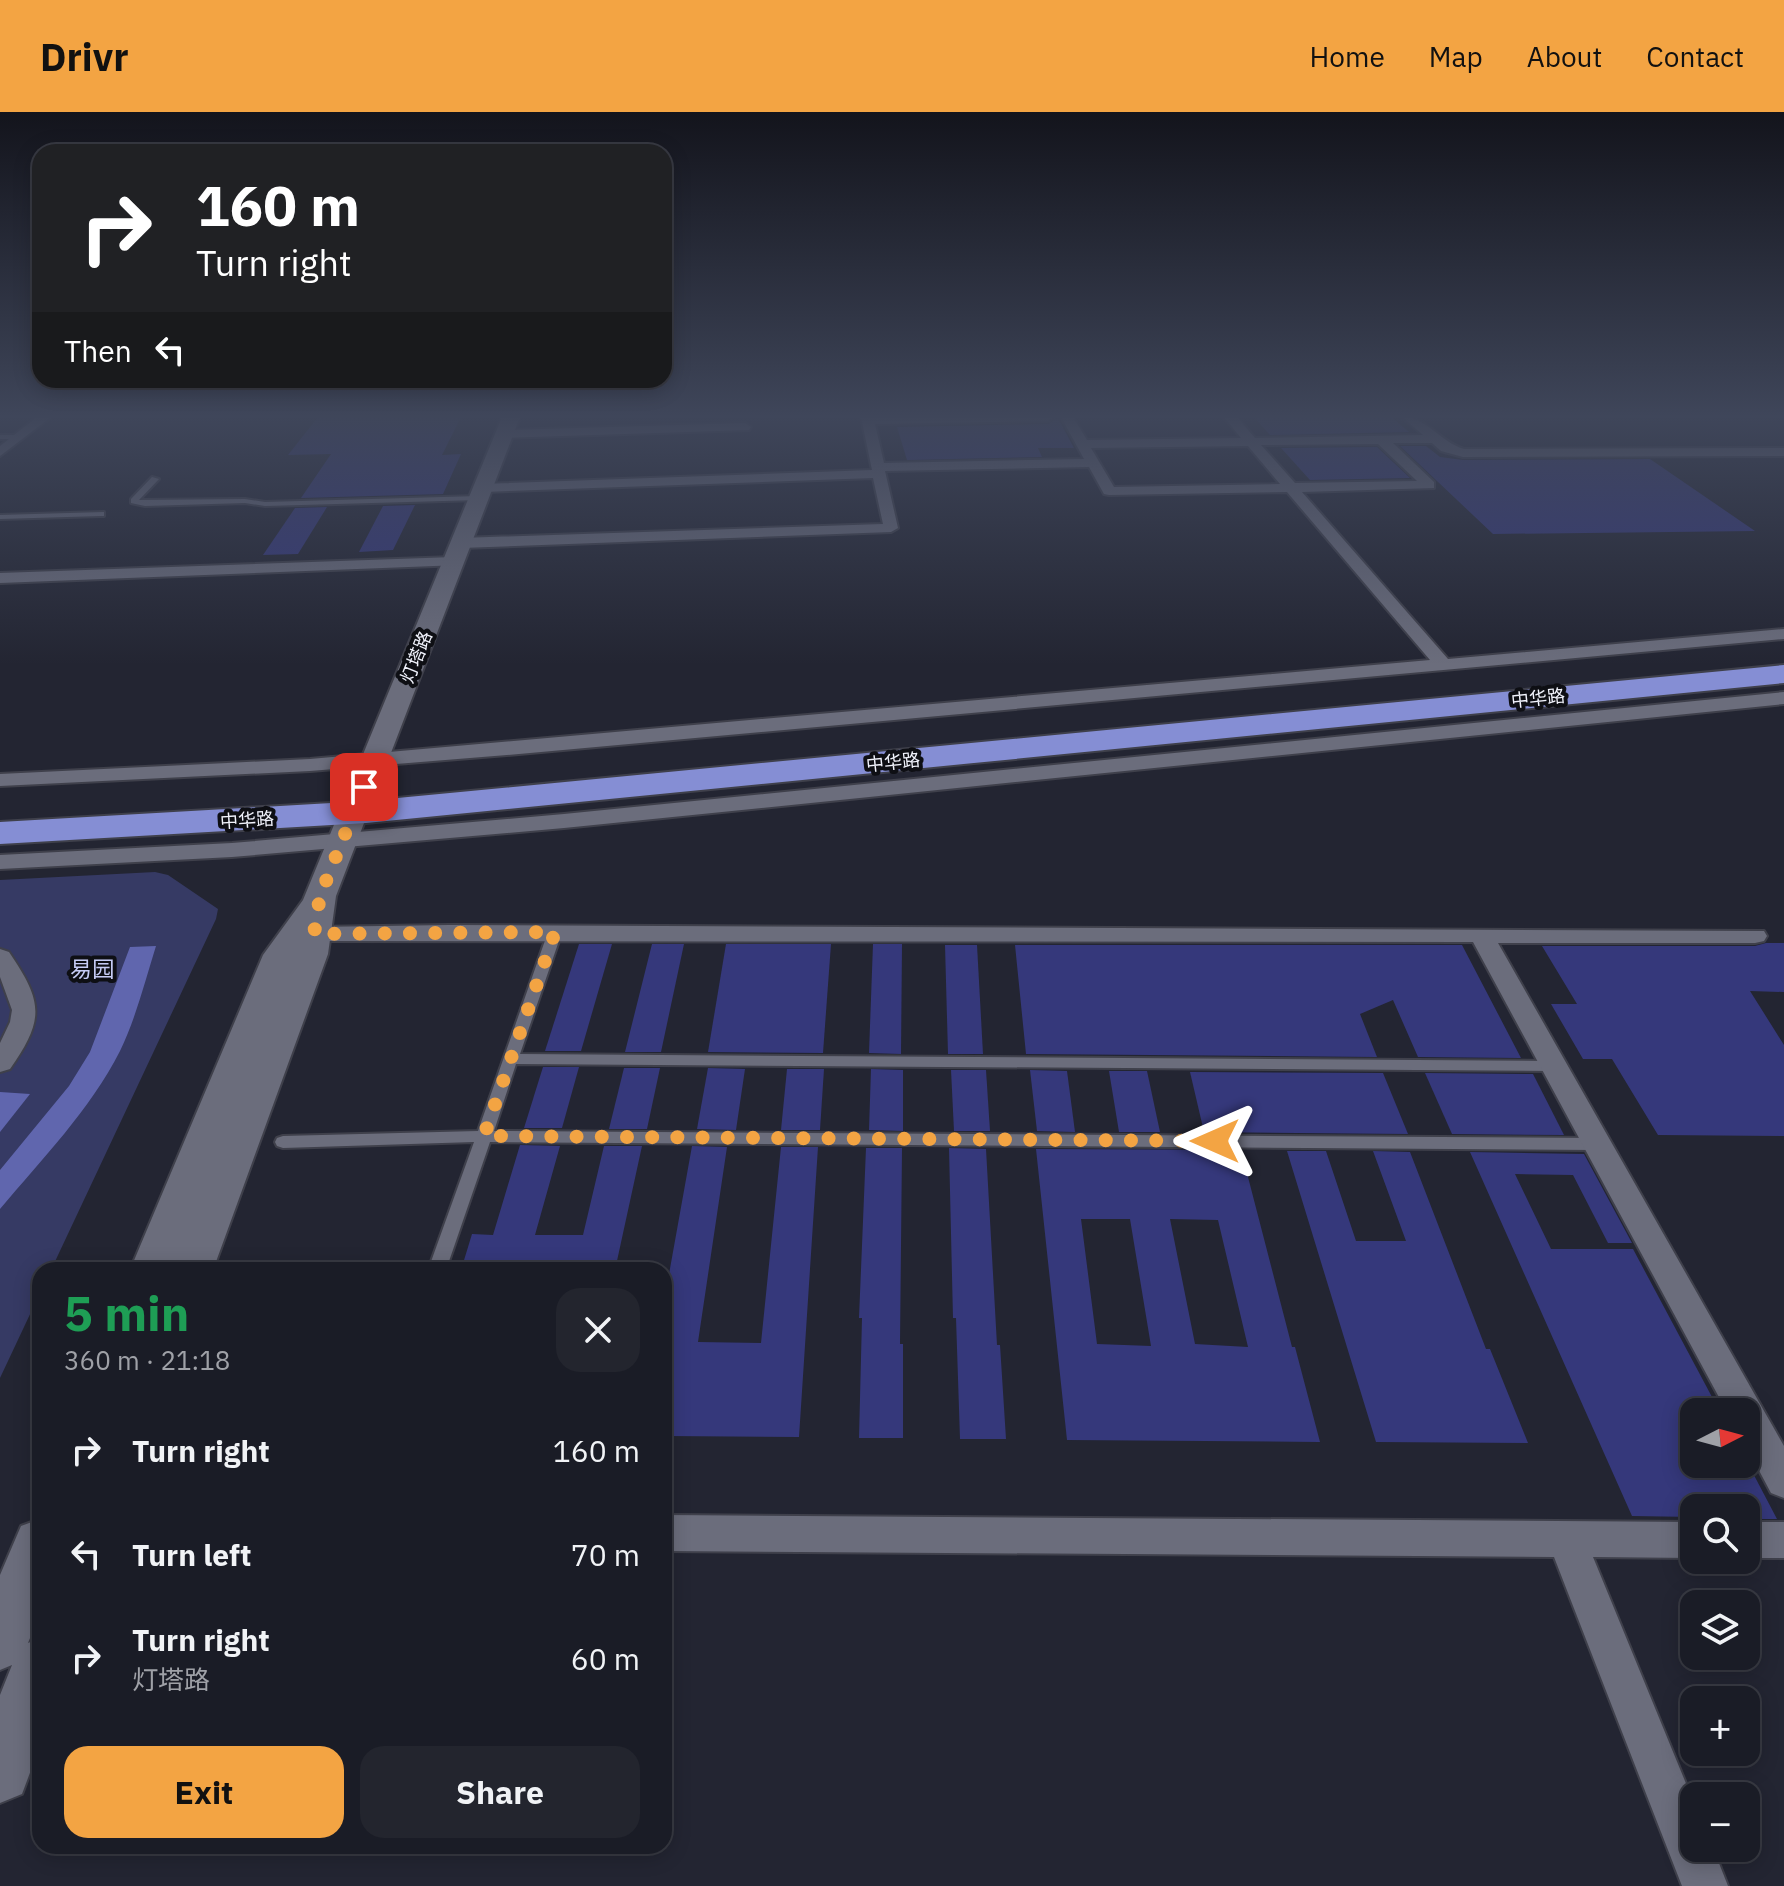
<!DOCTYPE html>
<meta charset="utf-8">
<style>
:root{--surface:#1a1c26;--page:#23252e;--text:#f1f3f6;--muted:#9fa1a7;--line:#383a43;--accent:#f3a443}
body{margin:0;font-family:"IBM Plex Sans","Noto Sans SC",sans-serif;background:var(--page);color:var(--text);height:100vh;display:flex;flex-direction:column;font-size:30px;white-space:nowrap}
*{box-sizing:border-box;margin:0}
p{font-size:26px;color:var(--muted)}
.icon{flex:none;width:44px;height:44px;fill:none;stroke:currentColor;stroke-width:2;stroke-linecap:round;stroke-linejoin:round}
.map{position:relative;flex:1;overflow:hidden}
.panel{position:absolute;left:32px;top:1150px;width:640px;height:592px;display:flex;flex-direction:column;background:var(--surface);border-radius:24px;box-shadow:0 4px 20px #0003,0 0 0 2px var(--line)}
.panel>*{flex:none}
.top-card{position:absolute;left:32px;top:32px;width:640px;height:244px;border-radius:24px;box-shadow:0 4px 20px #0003,0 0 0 2px var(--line);background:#202124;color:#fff;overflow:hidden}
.needle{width:52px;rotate:84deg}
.tools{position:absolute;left:1680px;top:1286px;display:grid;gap:16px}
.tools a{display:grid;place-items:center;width:80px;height:80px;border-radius:16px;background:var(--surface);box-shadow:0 4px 20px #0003,0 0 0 2px var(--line);font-size:40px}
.pin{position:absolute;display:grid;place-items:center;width:68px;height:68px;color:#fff;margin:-34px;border-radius:16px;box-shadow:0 4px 12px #0006}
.me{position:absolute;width:88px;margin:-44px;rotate:270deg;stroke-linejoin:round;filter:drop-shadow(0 0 6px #0008)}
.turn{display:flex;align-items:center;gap:28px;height:168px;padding:0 32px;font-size:36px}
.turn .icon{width:104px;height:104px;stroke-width:2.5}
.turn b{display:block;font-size:56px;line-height:68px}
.then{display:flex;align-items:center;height:76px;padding:0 32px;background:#0003;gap:16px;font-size:30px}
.round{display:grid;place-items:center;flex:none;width:84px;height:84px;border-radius:24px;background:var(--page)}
.head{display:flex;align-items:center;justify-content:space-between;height:136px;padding:0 32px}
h1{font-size:48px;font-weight:800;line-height:60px;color:#1e9e55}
.action{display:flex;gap:16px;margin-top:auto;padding:16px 32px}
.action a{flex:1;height:92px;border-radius:24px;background:var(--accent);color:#111;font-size:32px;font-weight:800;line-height:92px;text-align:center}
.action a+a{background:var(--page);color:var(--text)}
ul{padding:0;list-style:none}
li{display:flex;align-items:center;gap:24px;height:104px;padding:0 32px}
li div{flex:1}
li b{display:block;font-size:30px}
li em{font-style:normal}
header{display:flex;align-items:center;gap:48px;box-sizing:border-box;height:112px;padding:0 40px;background:var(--accent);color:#111}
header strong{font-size:38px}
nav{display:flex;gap:44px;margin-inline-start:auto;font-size:28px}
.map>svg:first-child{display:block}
</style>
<header>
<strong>Drivr</strong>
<nav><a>Home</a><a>Map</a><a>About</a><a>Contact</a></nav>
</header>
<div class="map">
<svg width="1784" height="1774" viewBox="0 0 1784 1774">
<rect width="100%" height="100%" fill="#232532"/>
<!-- green -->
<polygon fill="#363a64" points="155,760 168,763 218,797 216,807 51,1158 40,1158 40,1181 0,1266 0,768"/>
<!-- water -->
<g fill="#6066ae">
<path d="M156,834C145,869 136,906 120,939C90,998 42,1047 0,1097V1058L69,974L90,940L130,835Z"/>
<polygon points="0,980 30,982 0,1020"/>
</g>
<!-- building -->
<g fill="#35387b" fill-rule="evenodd">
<polygon points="318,305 461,305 442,343 461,342 443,382 301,386 331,342 288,343"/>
<polygon points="1254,305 1391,305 1409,320 1270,323"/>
<polygon points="1058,306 1074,336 1038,336 1042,345 907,348 897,315 1048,312"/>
<polygon points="1400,334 1426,334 1440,345 1463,348 1650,347 1755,419 1493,422"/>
<polygon points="1377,335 1410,366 1310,368 1281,336"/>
<polygon points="415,393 393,438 359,440 383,394"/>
<polygon points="327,395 298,442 263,443 295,396"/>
<polygon points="1766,831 1784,831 1784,880 1750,879 1784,933 1784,1024 1658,1023 1612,947 1583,947 1551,892 1577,892 1542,834 1755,834"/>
<polygon points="579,832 612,832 581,939 545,939"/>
<polygon points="652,832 684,832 661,940 625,940"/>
<polygon points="726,832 831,832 823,941 708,940"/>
<polygon points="873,832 902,832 901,942 869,941"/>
<polygon points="945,833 977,833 983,942 948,942"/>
<polygon points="1015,833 1462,833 1521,946 1418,945 1393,888 1360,902 1377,945 1026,942"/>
<polygon points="543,955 579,955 562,1016 524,1016"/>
<polygon points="624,956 660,956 647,1017 609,1017"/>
<polygon points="708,956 745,957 736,1018 697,1017"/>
<polygon points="787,957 824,957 820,1018 781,1018"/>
<polygon points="871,957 903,958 903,1019 869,1018"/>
<polygon points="951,958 986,958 990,1019 954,1019"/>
<polygon points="1030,958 1067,959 1075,1020 1037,1019"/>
<polygon points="1109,959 1147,959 1160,1020 1119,1020"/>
<polygon points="1190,960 1383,961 1408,1022 1204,1020"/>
<polygon points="1425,961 1533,962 1564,1023 1452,1022"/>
<polygon points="520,1033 560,1034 535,1123 583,1123 604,1034 642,1034 615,1158 461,1158 472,1122 493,1123"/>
<polygon points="692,1034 727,1035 698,1230 761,1231 781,1035 818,1035 799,1325 664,1324 664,1190"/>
<polygon points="866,1036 902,1036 900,1232 903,1232 903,1326 859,1326 862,1206 859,1206"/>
<polygon points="949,1036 986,1037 997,1233 1000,1233 1006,1327 960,1327 956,1206 953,1206"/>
<path d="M1036,1037L1241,1038L1292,1235H1295L1320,1330L1067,1328ZM1081,1107H1130L1151,1234L1097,1232ZM1170,1107L1218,1108L1248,1235L1195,1232Z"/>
<polygon points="1287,1039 1326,1039 1356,1129 1406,1129 1373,1039 1410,1040 1486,1237 1490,1237 1528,1331 1376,1330"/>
<polygon points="1470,1040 1584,1042 1632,1131 1608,1131 1573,1063 1515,1062 1551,1137 1633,1137 1720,1300 1694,1300 1694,1352 1746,1352 1746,1348 1777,1407 1746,1407 1746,1396 1694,1396 1694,1405 1632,1404"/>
</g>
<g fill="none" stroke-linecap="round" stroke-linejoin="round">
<!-- lane casing -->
<g stroke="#3f404b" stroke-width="4">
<g id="lane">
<polygon points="0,323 20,323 23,325 20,327 0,327"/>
<polygon points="152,365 159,367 139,388 245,387 265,390 479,384 483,386 479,388 265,394 245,391 145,394 131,391 131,387"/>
<polygon points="104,400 104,404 101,404 0,407 0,403"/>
<polygon points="555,816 562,820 520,942 1554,949 1561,954 1554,959 516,952 494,1019 1597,1026 1603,1028 1605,1032 1603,1036 1597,1038 490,1030 446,1158 428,1158 474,1030 283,1036 277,1034 275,1030 277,1026 283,1024 478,1019 548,820"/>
</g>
</g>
<!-- street casing -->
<g stroke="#3f404b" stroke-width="4">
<g id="street">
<polygon points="37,305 51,305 0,344 0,334"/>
<path d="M861,305H1054L1048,309L875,312L884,351L1084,347L1061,305H1073L1087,328L1241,326L1224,305H1237L1255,326L1423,323L1402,305C1427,305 1440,330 1464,337L1784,336V344L1463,345L1441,339L1432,331H1393L1434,370V376L1302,380L1448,547L1784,517V527L519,642L310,659L0,674V662L310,647L1430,548L1287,380L1109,383L1104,382L1089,355L885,359L898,416L891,420L461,436L453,431L461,426L883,412L873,366L483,380L476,376L483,372L872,358ZM1378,332L1417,369L1295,371L1261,333ZM1248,334L1280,372L1114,375L1091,336Z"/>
<polygon points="745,311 751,315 749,318 504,326 498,322 504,318"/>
<polygon points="454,445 462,450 460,453 0,471 0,461"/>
<polygon points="1784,580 1784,592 564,716 232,745 0,757 0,743 232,731 564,702"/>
<polygon points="449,813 1764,819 1767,824 1764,829 1755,831 1498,831 1784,1334 1784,1386 1771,1381 1746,1334 1746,1300 1727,1300 1473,830 314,829 305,827 302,822 305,817 314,815"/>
<path d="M0,837L9,840C43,890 45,907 10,957L0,960V931L10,910L12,898L0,865Z"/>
<polygon points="664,1403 1694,1410 1694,1446 1593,1445 1694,1691 1694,1736 1713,1736 1728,1774 1682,1774 1554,1445 664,1439"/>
<rect x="1746" y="1410" width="38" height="36"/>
</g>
</g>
<!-- secondary casing -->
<g stroke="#3f404b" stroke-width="4">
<g id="secondary">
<polygon points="502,305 520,305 336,784 328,842 213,1158 130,1158 263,843 303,788"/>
<polygon points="40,1407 40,1501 28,1531 40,1526 40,1634 22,1682 0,1691 0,1583 12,1553 0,1558 0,1463 21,1414"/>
</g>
</g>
<!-- highway casing -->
<g stroke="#3f404b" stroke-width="4">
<polygon id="highway" points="1784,553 1784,571 366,711 0,732 0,710 366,689"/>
</g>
<!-- lane -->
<use href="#lane" fill="#6b6d7c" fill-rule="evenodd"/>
<!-- street -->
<use href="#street" fill="#6b6d7c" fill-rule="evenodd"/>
<!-- secondary -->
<use href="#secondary" fill="#6b6d7c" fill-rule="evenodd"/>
<!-- highway -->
<use href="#highway" fill="#858ed4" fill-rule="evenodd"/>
</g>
<!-- sky -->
<linearGradient id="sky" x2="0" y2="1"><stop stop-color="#13141c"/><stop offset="0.55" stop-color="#3f465a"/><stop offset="1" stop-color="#3f465a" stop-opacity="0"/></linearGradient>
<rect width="1784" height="553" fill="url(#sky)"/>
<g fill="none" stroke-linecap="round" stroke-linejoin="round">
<!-- route -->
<polyline stroke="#f3a443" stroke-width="14" stroke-dasharray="0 25.2" points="364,675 320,784 314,822 555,820 484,1024 1215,1029"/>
</g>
<g text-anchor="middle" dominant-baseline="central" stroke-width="8" stroke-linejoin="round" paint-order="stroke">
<!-- far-street labels -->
<g font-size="18" fill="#f1f3fc" stroke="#0e0f14">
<text transform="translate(416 545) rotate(-68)">灯塔路</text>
<text transform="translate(1538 586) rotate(-6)">中华路</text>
<text transform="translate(893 650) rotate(-6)">中华路</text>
<text transform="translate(247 708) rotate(-4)">中华路</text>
</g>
<!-- park labels -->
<g font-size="22" fill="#c6ccf5" stroke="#0e0f14">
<text x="92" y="856">易园</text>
</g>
</g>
</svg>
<div class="tools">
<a><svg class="needle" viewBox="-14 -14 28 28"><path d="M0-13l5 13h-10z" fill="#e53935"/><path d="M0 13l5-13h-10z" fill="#9fa1a7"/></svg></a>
<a><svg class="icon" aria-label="search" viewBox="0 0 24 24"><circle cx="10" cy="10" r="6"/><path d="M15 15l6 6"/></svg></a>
<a><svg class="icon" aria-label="layers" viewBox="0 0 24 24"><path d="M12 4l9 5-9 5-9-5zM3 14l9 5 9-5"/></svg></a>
<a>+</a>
<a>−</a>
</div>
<div class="pin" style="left:364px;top:675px;background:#d93025"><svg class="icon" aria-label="arrive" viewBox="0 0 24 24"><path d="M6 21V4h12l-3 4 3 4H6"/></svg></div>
<svg class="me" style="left:1215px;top:1029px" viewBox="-20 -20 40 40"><path d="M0-17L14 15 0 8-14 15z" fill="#f3a443" stroke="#fff" stroke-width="4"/></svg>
<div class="top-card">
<div class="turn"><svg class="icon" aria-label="right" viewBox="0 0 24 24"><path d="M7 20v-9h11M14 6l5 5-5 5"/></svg><div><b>160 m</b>Turn right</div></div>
<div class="then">Then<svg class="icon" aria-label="left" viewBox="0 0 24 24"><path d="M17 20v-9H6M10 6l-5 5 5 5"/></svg></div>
</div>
<section class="panel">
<div class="head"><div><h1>5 min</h1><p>360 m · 21:18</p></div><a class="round"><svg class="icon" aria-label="close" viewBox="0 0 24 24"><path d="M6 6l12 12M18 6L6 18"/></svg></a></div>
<ul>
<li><svg class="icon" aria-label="right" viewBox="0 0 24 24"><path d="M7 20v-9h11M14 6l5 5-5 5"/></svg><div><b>Turn right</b></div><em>160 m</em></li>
<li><svg class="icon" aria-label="left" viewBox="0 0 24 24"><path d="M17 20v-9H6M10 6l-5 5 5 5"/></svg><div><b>Turn left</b></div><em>70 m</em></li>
<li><svg class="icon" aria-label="right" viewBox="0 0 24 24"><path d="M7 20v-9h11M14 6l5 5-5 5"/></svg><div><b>Turn right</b><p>灯塔路</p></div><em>60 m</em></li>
</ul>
<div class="action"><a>Exit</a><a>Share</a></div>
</section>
</div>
